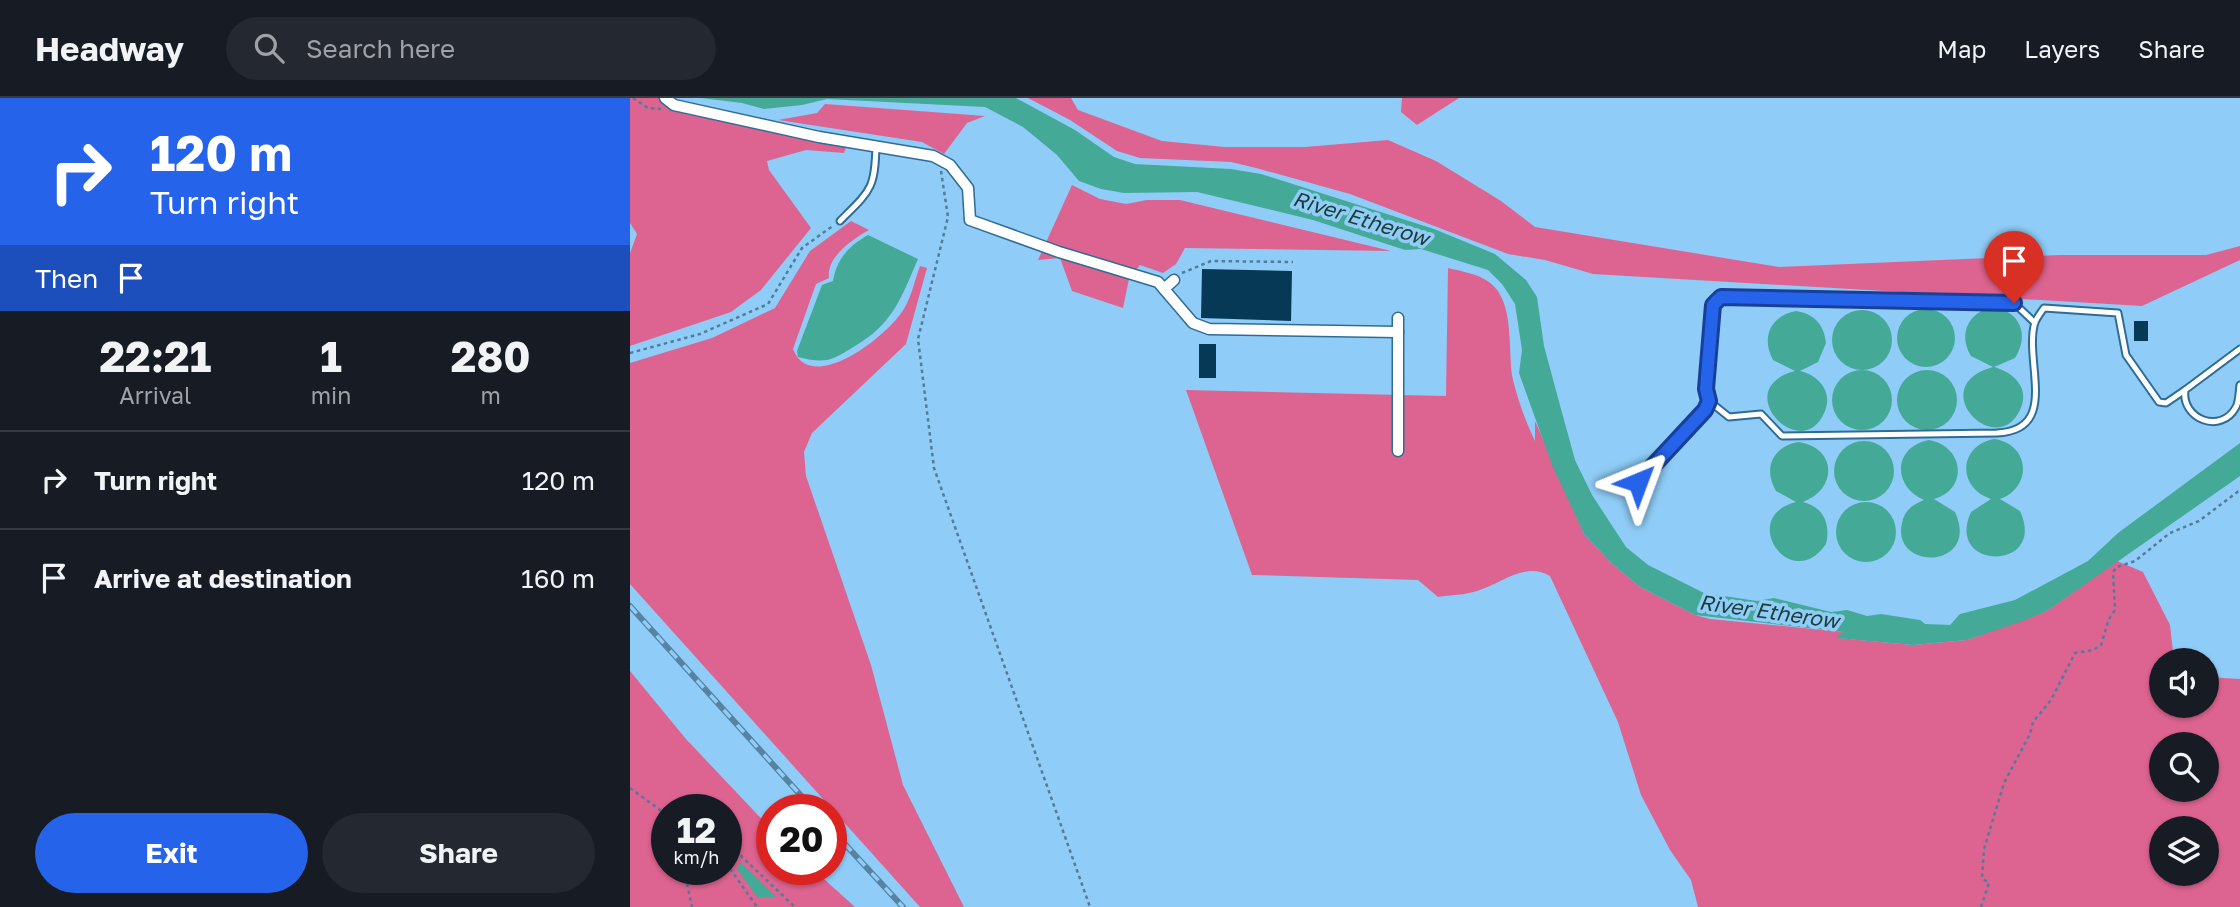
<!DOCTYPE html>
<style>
:root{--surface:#171b24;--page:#242831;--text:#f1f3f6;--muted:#9ea1a6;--line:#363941;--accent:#2563eb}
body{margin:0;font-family:"Golos Text",sans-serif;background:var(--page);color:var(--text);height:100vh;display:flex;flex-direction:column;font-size:26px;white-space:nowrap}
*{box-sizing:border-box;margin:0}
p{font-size:23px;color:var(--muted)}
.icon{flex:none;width:38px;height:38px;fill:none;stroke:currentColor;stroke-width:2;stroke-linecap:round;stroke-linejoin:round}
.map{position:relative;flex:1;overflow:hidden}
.sheet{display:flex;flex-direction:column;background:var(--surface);width:630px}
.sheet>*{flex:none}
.top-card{background:#2563eb;color:#fff;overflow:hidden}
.fabs{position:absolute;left:1519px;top:550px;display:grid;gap:14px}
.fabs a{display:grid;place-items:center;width:70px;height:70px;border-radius:50%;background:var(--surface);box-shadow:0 2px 5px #0004;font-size:35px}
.speed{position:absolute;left:21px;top:696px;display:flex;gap:14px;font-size:35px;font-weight:700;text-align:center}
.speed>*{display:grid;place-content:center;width:91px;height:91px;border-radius:50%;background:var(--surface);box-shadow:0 2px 5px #0004;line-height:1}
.speed small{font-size:18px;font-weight:400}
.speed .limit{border:10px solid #d22;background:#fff;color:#111}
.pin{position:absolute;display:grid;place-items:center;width:60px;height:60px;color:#fff;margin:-72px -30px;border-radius:50% 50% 50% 0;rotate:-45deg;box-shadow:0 0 7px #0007}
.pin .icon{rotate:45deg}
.me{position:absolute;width:77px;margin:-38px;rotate:44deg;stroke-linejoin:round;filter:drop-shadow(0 0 5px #0008)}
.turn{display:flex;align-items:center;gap:24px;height:147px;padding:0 35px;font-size:32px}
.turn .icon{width:91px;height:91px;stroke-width:2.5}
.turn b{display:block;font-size:49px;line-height:60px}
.then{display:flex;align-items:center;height:66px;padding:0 35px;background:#0003;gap:14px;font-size:26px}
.eta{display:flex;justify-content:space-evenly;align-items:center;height:119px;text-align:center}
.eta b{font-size:42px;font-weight:700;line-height:49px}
.cta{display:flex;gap:14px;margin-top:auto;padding:14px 35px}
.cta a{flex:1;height:80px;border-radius:42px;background:var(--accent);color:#fff;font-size:28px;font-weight:700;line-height:80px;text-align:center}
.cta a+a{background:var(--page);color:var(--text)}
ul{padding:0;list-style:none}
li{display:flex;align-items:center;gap:21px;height:98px;padding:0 35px;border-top:2px solid var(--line)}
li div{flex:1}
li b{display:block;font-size:26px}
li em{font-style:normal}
header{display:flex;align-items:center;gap:42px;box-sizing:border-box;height:98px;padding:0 35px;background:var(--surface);border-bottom:2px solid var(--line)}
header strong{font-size:33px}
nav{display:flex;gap:38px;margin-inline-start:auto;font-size:24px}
.search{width:490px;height:63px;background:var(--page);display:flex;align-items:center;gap:18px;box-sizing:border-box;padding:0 24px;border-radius:38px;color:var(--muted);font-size:26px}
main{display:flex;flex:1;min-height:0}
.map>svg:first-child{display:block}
</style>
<header>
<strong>Headway</strong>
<div class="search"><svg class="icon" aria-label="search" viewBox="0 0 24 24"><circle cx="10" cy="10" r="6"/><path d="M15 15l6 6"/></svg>Search here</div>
<nav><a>Map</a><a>Layers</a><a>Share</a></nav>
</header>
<main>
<section class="sheet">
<div class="top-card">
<div class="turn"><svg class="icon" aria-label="right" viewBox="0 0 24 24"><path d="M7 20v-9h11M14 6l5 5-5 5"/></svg><div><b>120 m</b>Turn right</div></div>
<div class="then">Then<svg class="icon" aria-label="arrive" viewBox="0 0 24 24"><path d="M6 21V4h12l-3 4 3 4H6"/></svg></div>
</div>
<div class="eta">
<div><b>22:21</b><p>Arrival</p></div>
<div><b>1</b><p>min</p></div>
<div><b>280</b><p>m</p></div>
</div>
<ul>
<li><svg class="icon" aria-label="right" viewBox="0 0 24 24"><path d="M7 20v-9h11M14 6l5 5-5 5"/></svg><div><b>Turn right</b></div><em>120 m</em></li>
<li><svg class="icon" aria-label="arrive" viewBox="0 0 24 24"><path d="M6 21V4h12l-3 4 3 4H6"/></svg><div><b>Arrive at destination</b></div><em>160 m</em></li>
</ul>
<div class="cta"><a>Exit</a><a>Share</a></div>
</section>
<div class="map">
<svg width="1610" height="809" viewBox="0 0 1610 809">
<rect width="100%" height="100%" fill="#8fcdf8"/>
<!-- green -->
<g fill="#dd6490" fill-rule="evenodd">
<polygon points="0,0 29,0 42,11 170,41 217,47 214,55 176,52 137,63 139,72 181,130 131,192 101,214 0,248 0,155 7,136 0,125"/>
<polygon points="398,0 441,0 448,12 532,43 595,49 675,49 758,42 806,63 871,103 905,129 1149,169 1429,157 1576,157 1610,148 1610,162 1512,208 963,176 915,162 878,156 720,96 626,70 601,64 510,60 487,53 440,22"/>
<polygon points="772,0 829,0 787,27 771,14"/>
<polygon points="195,6 355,18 337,25 314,56 292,44 148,22 187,15"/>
<polygon points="442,87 470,101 496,106 517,102 550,102 761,153 555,150 546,166 533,175 510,167 499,181 493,210 442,193 430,160 408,162"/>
<path d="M221,123L239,132C223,141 196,159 199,180L186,186L163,251C181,299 261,236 275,209C282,197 285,181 290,168L297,170L276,246L182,335L174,354L176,378L241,567L273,687L334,809H290L0,486V265L82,240L145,210L180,153Z"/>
<path d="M818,170C831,173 848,176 859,184C886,203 877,254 883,282C888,302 896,325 905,343V323L954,436L981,465L1010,489L1065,517L1080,521L1214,534L1208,540L1283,547L1337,542L1417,513L1487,463L1513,474L1540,527L1544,562H1531V607H1577V579L1610,581V809H1068L1061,782L1040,752L1011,697L988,624L920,478C895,463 871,486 847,493C835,497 820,497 808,499L788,482L622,477L556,292L816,298ZM1531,646H1577V691H1531ZM1531,730H1577V775H1531Z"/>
<path d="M0,573L56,641L142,732V772H184L225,809H0ZM37,712H96V772H37Z"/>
</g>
<!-- water -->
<g fill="#44a997">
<polygon points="71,0 386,0 445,32 484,59 505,66 601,71 631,76 804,131 865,156 896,182 907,199 914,248 931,311 945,362 962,397 996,449 1018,467 1074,495 1127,503 1144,500 1201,514 1217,512 1237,518 1251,516 1290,522 1295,526 1320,527 1330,516 1385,502 1458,463 1488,435 1610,345 1610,378 1417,513 1393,523 1337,542 1283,547 1206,540 1213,534 1065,517 1010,489 981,465 954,436 922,367 889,275 892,252 885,206 872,186 858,172 791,151 775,152 683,122 567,94 494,95 471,91 449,83 427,57 393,29 355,9 197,1 172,7 134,11 112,5"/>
<path d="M238,137L288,161C271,200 263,226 225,248C201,263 196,266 168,259L167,253L192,187L203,183C207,160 219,148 238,137Z"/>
<path d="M1363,209C1390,213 1400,237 1385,260L1364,269C1383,274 1401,290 1390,312C1366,363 1293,288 1363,269L1341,258C1328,236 1338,214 1363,209Z"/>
<circle cx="1296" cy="240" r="29"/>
<circle cx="1232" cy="242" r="30"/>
<path d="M1166,213C1185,216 1194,227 1196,245L1188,264L1170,273C1188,277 1203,293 1195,313C1173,369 1097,291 1165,273L1143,262C1131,240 1140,218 1166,213Z"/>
<circle cx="1232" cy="302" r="30"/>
<circle cx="1297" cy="302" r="30"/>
<path d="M1364,341C1400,346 1403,389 1370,401L1390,413C1418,474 1314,473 1341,414L1361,401C1327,390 1328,348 1364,341Z"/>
<path d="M1299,342C1334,348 1339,391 1304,401L1325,414C1351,471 1261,474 1272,425C1274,413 1283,406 1294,402C1262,388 1263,349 1299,342Z"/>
<circle cx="1234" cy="373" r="30"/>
<path d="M1168,344C1207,349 1208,391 1173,404C1193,409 1201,425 1196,446C1161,497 1107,419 1166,404L1146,393C1133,371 1142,349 1168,344Z"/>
<circle cx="1236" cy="434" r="30"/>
<polygon points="110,764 146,799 127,799 107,771"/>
</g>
<!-- building -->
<g fill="#063955">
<polygon points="572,171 662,173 661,223 571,220"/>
<rect x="1504" y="223" width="14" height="20"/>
<rect x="569" y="246" width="17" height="34"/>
</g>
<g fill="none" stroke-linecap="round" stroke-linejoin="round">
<!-- lane casing -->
<g stroke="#2f6c93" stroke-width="9">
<g id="lane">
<path d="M210,123C241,92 245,91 246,47"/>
<path d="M1405,225L1384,205L1091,199L1083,207L1076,291L1079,303L1099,319L1131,316L1152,338L1367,335C1431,332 1393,263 1405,224C1407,220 1411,214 1414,210L1488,215L1496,257L1529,304L1536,305L1555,292"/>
<path d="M1610,251L1555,292C1551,321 1591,337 1606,309C1609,304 1609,294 1610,287"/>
<polyline points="1008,384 1057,334 1079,303"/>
</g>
</g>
<!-- street casing -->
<g stroke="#2f6c93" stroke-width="13">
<g id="street">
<polyline points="35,0 44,7 189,39 303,58 320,67 338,90 340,122 429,154 528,184 563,225 579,231 768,234"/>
<polyline points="534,191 544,182"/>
<polyline points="768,353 768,220"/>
</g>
</g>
<!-- path -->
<g stroke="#527c99" stroke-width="2.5" stroke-dasharray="3.5 3.5" stroke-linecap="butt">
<polyline points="3,0 18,10 31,11"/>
<polyline points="311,73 318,119 288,241 304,370 460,809"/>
<polyline points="552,175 581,163 663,164"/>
<polyline points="0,255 70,236 138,206 172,150 204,127"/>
<polyline points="0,690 37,717"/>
<polyline points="96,758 111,758 165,809"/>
<polyline points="96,765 127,809"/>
<polyline points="54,772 62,809"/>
<polyline points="1351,809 1359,785 1352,780 1354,751 1374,685 1400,636 1403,624 1421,602 1445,555 1463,552 1471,547 1479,521 1485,512 1483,474 1487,469 1505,463 1540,435 1569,423 1610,392"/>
</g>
<!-- lane -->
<use href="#lane" stroke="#fff" stroke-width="5"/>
<!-- street -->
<use href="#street" stroke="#fff" stroke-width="10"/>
<!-- rail casing -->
<g stroke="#5783a2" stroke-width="6">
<g id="rail">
<polyline points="0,508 184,712"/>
<polyline points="201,731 273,809"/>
</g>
</g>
<!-- rail -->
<use href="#rail" stroke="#8fcdf8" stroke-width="3.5" stroke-dasharray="10" stroke-linecap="butt"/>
</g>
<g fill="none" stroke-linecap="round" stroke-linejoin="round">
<!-- route casing -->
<g stroke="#184099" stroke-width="18">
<polyline id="route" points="1008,384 1075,312 1079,303 1076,291 1083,207 1091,199 1384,205"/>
</g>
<!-- route -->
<use href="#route" stroke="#2563eb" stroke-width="12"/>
</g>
<g text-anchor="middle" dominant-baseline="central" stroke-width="7" stroke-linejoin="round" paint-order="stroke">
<!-- water labels -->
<g font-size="21" font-style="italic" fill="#1e3c36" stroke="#8fcdf8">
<text transform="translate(731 120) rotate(17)">River Etherow</text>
<text transform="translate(1139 513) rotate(8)">River Etherow</text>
</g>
</g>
</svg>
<div class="fabs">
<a><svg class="icon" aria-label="sound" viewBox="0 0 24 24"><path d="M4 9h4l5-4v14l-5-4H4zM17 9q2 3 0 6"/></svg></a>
<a><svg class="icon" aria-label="search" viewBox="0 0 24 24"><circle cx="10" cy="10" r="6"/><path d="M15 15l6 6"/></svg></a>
<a><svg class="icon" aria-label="layers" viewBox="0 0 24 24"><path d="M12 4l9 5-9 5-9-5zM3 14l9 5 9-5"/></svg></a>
</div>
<div class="speed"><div>12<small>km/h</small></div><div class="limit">20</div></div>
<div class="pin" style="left:1384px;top:205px;background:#d93025"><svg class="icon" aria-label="arrive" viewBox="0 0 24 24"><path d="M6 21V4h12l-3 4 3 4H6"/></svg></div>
<svg class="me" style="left:1008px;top:384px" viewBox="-20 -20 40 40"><path d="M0-17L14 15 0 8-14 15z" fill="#2563eb" stroke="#fff" stroke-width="4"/></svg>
</div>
</main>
